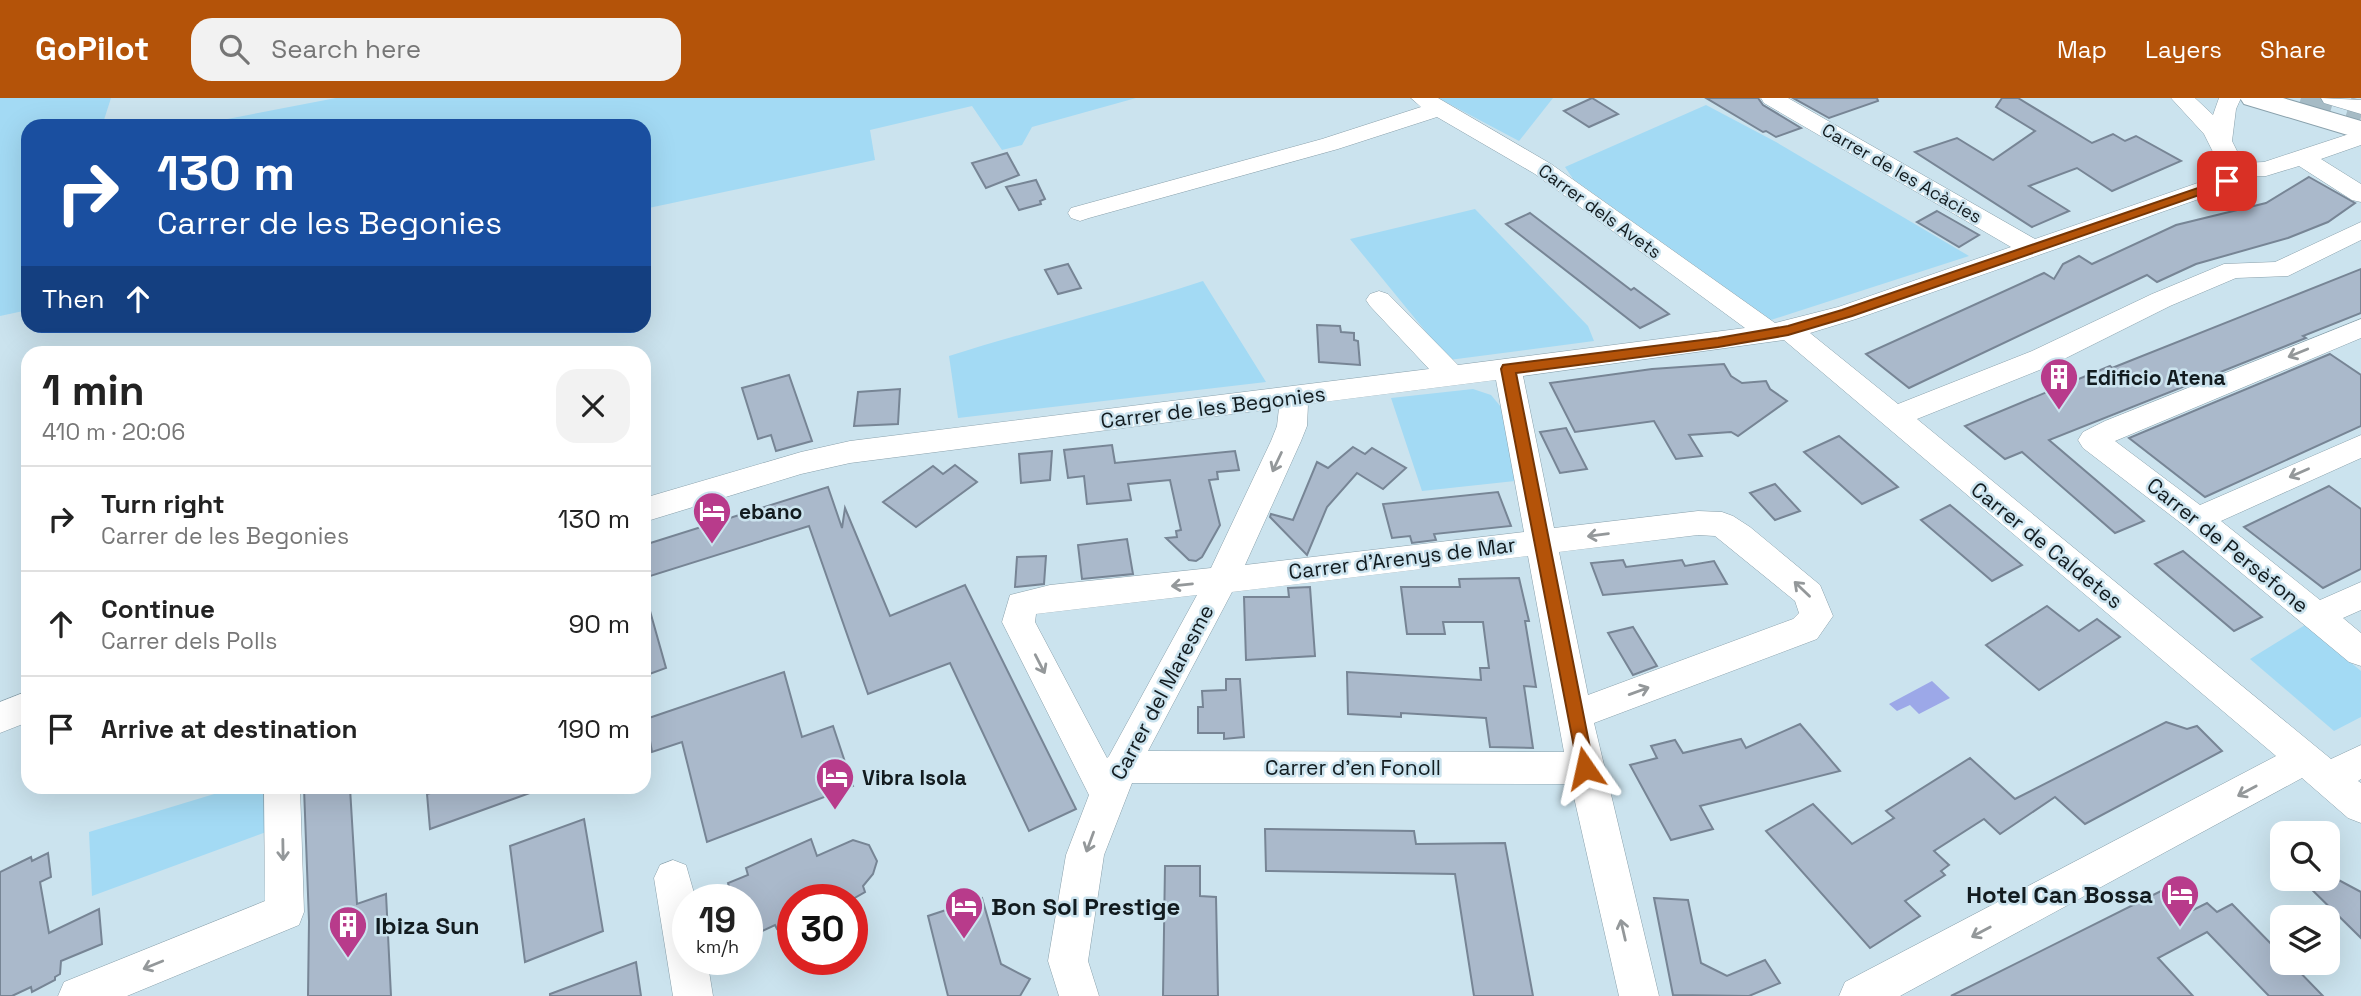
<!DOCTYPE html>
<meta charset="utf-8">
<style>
:root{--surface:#fff;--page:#f2f2f2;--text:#222;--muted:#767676;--line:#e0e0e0;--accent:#b45309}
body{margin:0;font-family:"Space Grotesk",sans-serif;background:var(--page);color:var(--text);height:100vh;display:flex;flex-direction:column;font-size:26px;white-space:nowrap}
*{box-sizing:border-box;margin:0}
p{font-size:23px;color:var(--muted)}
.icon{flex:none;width:38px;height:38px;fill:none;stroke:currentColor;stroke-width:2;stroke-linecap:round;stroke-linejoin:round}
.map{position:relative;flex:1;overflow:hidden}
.drawer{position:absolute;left:21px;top:248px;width:630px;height:448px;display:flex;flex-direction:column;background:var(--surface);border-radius:21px;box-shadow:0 7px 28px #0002}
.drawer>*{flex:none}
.top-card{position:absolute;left:21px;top:21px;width:630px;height:214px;border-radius:21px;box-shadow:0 7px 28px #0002;background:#1a4fa0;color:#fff;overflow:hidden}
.tools{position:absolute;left:2270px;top:723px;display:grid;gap:14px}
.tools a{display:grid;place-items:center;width:70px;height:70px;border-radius:14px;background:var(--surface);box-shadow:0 7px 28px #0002;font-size:35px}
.speed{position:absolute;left:672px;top:786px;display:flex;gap:14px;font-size:35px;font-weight:700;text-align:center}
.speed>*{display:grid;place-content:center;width:91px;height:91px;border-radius:50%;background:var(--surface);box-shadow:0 7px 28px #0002;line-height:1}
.speed small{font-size:18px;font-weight:400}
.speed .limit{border:10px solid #d22;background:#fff;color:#111}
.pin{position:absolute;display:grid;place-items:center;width:60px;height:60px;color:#fff;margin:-30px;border-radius:14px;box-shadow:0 4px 10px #0006}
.me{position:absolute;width:77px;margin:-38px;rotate:349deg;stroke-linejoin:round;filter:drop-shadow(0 0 5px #0008)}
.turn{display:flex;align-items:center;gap:24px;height:147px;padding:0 21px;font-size:32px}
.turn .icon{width:91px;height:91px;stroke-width:2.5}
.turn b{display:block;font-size:49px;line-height:60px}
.then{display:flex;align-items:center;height:66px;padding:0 21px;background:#0003;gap:14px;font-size:26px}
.round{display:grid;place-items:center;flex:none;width:74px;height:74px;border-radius:21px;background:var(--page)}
.summary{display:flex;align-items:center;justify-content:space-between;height:119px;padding:0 21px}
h1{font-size:42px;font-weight:600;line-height:52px}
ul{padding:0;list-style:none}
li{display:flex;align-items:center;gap:21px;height:105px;padding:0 21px;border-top:2px solid var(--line)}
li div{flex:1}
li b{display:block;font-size:26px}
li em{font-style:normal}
header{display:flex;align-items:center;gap:42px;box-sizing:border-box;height:98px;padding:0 35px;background:var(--accent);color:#fff}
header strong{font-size:33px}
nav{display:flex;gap:38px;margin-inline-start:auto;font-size:24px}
.search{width:490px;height:63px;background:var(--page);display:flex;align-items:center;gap:18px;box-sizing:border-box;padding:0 24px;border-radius:21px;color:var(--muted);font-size:26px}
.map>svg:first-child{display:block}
</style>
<header>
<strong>GoPilot</strong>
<div class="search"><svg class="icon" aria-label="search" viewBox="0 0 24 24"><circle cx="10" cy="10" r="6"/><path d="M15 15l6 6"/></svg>Search here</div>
<nav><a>Map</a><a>Layers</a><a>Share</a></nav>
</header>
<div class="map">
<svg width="2361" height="898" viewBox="0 0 2361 898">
<rect width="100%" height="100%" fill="#cbe3ee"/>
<!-- green -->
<g fill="#a3daf4">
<polygon points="0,0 111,0 102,28 28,28 28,212 0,218"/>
<polygon points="336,0 1136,0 1032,29 1022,47 1002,52 972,8 870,32 875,62 644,111 644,28 191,28"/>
<polygon points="1438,0 1553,0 1519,43"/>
<polygon points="1706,7 1776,44 1969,158 1771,222 1573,81 1565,69"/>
<polygon points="1475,111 1588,228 1594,243 1449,262 1350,141"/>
<path d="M1203,183L1266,284L958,320L949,258C1034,231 1119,211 1203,183Z"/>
<polygon points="1473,291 1491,297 1501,309 1515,383 1422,393 1391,300"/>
<polygon points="2305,527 2361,573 2361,619 2334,633 2250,561"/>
<polygon points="234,690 263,690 266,734 92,798 89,734"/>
</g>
<!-- water -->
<polygon fill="#9ca8e8" points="1932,583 1950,600 1919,616 1910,607 1897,613 1889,606"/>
<!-- building -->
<g fill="#aab9cb" stroke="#778595" stroke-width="2">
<polygon points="1592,0 1618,16 1589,29 1564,13"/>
<polygon points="1706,0 1758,0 1763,7 1801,30 1776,39 1766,33 1763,34"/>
<polygon points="1793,0 1877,0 1878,3 1829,20"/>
<polygon points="2002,0 2018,0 2092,45 2113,36 2125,43 2136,38 2181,63 2112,93 2077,70 2029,88 2069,113 2032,129 1915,54 1957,40 1993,62 2035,33 1996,9"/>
<polygon points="1007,55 1019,77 986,90 972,65"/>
<polygon points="2309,79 2355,105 2328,124 2288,140 2196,166 2157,184 2147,177 1909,290 1866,256 2044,175 2054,181 2063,166 2079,158 2092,166 2176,127 2266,105"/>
<polygon points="1036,82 1045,101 1040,103 1041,106 1019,112 1006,89"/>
<polygon points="1937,113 1979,137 1959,149 1917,124"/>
<polygon points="1530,115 1631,192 1634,190 1669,216 1640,230 1506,126"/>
<polygon points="1068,166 1081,190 1058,196 1045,172"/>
<polygon points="2361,171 2361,215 2303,238 2306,240 2049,342 2144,423 2115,435 2022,354 2005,361 1965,328 2110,268 2112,270"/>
<polygon points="1317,227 1340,228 1341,234 1354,235 1354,242 1358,243 1360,267 1319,264"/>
<polygon points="2330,256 2361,277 2361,328 2205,399 2129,340"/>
<polygon points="1724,266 1731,278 1742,285 1766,283 1770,291 1787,303 1738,338 1731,334 1689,337 1702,358 1676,361 1654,323 1575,334 1550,285 1652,271"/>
<polygon points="789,277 812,343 776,353 771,337 758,341 742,290"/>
<polygon points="900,291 898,326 854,328 858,294"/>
<polygon points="1566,330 1587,371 1560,375 1540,334"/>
<polygon points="1839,338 1898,389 1862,406 1804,354"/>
<polygon points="1112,347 1115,365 1235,353 1239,372 1217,374 1218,381 1209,382 1220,427 1202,459 1196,463 1189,462 1166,440 1177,439 1176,433 1181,432 1170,382 1128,386 1131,402 1087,406 1084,378 1068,380 1064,352"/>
<polygon points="1353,349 1365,356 1372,350 1406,370 1383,391 1357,375 1327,409 1307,457 1270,419 1271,416 1293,422 1317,364 1328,370"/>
<polygon points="1052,353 1050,382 1021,385 1019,356"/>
<polygon points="955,367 977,384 916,429 883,404 933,368 943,376"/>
<polygon points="1775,386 1800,413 1775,422 1750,395"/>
<polygon points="2329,388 2361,411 2361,471 2323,490 2244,429"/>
<polygon points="828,389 842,430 845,410 890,518 965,487 1076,711 1029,733 950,565 868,596 809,428 644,480 644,447"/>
<polygon points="1498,394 1511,428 1434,436 1436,442 1412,445 1410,438 1392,440 1383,406"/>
<polygon points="1950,407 2022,467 1992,483 1921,422"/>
<polygon points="1127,441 1133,476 1082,481 1078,447"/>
<polygon points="2183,453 2262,519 2234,533 2155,466"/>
<polygon points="1046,458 1044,486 1015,489 1017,459"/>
<polygon points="1623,462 1626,469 1682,462 1685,468 1714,463 1727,486 1603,497 1591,465"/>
<polygon points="1519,480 1529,523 1525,523 1536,589 1524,588 1533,650 1490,649 1486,620 1401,615 1401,619 1348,616 1347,574 1481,582 1480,570 1489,570 1483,524 1443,524 1445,536 1407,536 1401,489 1460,489 1459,481"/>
<polygon points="1310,489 1315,558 1246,562 1244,499 1289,499 1288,490"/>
<polygon points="2047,508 2079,533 2097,521 2120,539 2039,592 1986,547"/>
<polygon points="650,513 666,570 644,578 644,514"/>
<polygon points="1633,529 1657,568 1633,577 1608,535"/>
<polygon points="784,574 802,639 833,628 853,688 707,744 682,644 652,654 646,621"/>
<polygon points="1226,581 1240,581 1244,639 1224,641 1224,635 1198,635 1198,609 1203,609 1202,593 1226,592"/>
<polygon points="2166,624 2187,631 2197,628 2222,653 2085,726 2055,699 2000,736 1984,721 1934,753 1949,767 1941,773 1945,777 1905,803 1920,818 1870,850 1766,733 1813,706 1852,746 1894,720 1886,713 1970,660 2015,701"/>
<polygon points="1800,626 1840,673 1700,708 1713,731 1671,742 1630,667 1657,660 1651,648 1675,642 1683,655 1741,641 1746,650"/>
<polygon points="304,690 350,690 357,806 386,796 391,898 308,898 309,823"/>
<polygon points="447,690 538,690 538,692 430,731 427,696"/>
<polygon points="584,721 603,833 525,864 510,748"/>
<polygon points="1265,731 1414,733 1416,746 1505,745 1533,898 1474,898 1455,776 1266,773"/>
<polygon points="811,741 817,758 853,742 869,747 877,763 873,776 863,788 865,794 851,802 793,802 793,824 777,831 775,827 747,840 747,802 733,802 728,785 748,777 746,770"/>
<polygon points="48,755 51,779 40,784 49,835 99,811 102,846 61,863 60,876 55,879 55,882 32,894 31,889 12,898 0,898 0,774 31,759 32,763"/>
<polygon points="1165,768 1200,768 1200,798 1216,799 1218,898 1163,898"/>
<polygon points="2300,780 2335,780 2361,794 2361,840"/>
<polygon points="2161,793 2183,817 2207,805 2217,814 2232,806 2282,857 2282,864 2290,864 2323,898 2269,898 2207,834 2158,860 2193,898 1951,898"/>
<polygon points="982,800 1001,866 1030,881 1020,898 948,898 928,818"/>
<polygon points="1654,800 1688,802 1701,865 1727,878 1765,862 1780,885 1749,898 1673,897"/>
<polygon points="636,864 641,898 550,898 550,896"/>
</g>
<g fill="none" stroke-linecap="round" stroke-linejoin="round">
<!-- highway-tunnel -->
<polyline stroke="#a6bbc5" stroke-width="32" stroke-dasharray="32 16" stroke-linecap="butt" points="2301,0 2361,19"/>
<!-- minor casing -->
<g stroke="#89a0ab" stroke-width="1">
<g id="minor">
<path d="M1411,0H1438L1551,66L1775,225L1838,209L2011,149L1764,5L1761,0H1788L2035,141L2218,78L2222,72L2204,36L2171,0H2195L2213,17L2219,0H2241L2236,11L2232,43L2243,65L2264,64L2346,37H2361V47L2321,61L2361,86V104L2352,102L2299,68L2266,78L2242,79L2236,88L1856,221L1810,235L1898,306L2032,253L2152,196L2224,166L2275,164L2361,124V142L2288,178L2236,180L2170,208L2052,267L1917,321L2331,661L2361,647V681L2358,683L2361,685V725L2348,720L2302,680L1900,898H1839L1845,884L2276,658L1784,242L1523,278L1554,430L1698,413L1722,414L1733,418L1750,429L1820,487L1833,518L1817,541L1594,625L1659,898H1619L1571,686L1132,685L1104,757L1088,863L1099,898H1059L1048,863L1066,757L1089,697L1002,524L1010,497L1050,487L1211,470L1271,343L1277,328L1279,310L850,365L801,376L644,424V400L801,354L850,343L1429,271L1370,208L1366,202L1370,196L1379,193L1388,196L1458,267L1745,230L1535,76L1437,19L1338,51L1089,120L1080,123L1071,120L1068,115L1071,110L1322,41L1421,9ZM1496,282L1524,434L1245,467L1301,343L1307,328L1308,306ZM1698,437L1715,438L1795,503L1799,515L1793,521L1588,597L1559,454ZM1528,458L1564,654L1148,653L1232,494ZM1197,497L1109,658L1107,660L1035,524L1036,516Z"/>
<polygon points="2321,0 2361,2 2361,16 2324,5"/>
<polygon points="2361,221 2361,240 2115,343 2200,407 2361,337 2361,360 2221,423 2320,502 2361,484 2361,512 2343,520 2361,535 2361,568 2349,564 2186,429 2083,350 2078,342 2083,334 2105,323"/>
<polygon points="28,593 28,624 0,635 0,604"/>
<polygon points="264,690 300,690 304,814 299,827 127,898 58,898 64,884 265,803"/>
<polygon points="673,762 686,767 696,802 688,802 688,861 707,861 713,898 673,898 654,780 660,767"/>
</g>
</g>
<!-- highway casing -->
<g stroke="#89a0ab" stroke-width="2">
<polygon id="highway" points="2240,0 2283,0 2361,23 2361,41 2244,6"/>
</g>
<!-- minor -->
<use href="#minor" fill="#fff" fill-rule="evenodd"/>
<!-- highway -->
<use href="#highway" fill="#fff" fill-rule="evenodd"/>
</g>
<!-- one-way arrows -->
<defs><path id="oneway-shaft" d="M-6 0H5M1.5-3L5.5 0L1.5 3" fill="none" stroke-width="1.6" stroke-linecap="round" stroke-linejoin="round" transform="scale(1.75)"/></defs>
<g stroke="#94989a">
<use href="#oneway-shaft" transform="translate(2298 255) rotate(158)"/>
<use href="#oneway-shaft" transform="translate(1277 364) rotate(115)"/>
<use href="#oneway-shaft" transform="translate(2299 375) rotate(156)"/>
<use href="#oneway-shaft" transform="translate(1598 437) rotate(173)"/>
<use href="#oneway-shaft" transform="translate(1182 487) rotate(174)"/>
<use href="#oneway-shaft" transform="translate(1802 491) rotate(-136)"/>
<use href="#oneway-shaft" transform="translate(1040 566) rotate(63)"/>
<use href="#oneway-shaft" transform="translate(1639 593) rotate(-20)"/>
<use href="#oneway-shaft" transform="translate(2247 693) rotate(152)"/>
<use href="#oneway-shaft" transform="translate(1090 744) rotate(110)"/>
<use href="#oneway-shaft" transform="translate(283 752) rotate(89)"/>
<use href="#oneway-shaft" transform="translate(1623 832) rotate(-103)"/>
<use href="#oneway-shaft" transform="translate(1981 834) rotate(152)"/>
<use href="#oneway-shaft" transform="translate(153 867) rotate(158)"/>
</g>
<!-- route -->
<polygon fill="#b45309" stroke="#753606" stroke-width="2" points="2227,80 2233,83 2231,86 1852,218 1788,237 1718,249 1516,275 1594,670 1592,675 1585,678 1579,675 1501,271 1503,267 1718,240 1788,228 1842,212"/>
<!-- icons -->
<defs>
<g id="building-pin" transform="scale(2.0125)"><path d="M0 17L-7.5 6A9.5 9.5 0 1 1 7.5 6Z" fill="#b83b8b" stroke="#cbe3ee"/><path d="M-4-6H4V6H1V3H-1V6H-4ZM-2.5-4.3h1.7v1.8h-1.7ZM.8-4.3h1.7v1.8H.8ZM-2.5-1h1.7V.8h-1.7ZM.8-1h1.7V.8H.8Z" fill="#fff"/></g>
<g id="hotel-pin" transform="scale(2.0125)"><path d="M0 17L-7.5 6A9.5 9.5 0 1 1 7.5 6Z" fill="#b83b8b" stroke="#cbe3ee"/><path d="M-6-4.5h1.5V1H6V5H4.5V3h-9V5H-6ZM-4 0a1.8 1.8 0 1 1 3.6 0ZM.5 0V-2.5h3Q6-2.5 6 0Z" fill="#fff"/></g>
</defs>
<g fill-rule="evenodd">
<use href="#building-pin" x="2059" y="279"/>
<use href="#hotel-pin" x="712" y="413"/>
<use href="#hotel-pin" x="835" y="679"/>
<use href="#hotel-pin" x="2180" y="796"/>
<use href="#hotel-pin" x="964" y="808"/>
<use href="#building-pin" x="348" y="827"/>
</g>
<g text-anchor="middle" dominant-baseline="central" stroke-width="5" stroke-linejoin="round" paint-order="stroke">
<!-- far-street labels -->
<g font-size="18" fill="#121b1f" stroke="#cbe3ee">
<text transform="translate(1902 75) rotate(30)">Carrer de les Acàcies</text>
<text transform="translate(1600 113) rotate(36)">Carrer dels Avets</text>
</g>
<!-- poi labels -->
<g font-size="21" font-weight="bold" fill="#121b1f" stroke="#cbe3ee" text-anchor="start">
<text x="2086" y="279">Edificio Atena</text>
<text x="739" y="413">ebano</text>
<text x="862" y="679">Vibra Isola</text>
</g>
<!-- street labels -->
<g font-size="21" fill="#121b1f" stroke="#cbe3ee">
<text transform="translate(1213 309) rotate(-7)">Carrer de les Begonies</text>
<text transform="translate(2047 447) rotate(39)">Carrer de Caldetes</text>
<text transform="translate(2228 447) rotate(39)">Carrer de Persèfone</text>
<text transform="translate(1402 460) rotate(-7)">Carrer d'Arenys de Mar</text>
<text transform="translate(1162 594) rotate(-62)">Carrer del Maresme</text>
<text x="1353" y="669">Carrer d'en Fonoll</text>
</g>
<!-- near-poi labels -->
<g font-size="24" font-weight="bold" fill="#121b1f" stroke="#cbe3ee" text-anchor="start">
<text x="2153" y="796" text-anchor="end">Hotel Can Bossa</text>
<text x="991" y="808">Bon Sol Prestige</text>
<text x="375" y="827">Ibiza Sun</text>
</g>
</g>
</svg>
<div class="tools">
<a><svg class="icon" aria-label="search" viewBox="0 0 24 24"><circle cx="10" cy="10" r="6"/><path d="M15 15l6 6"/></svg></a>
<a><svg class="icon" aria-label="layers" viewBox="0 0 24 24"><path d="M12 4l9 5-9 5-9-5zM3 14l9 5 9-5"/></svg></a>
</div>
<div class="speed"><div>19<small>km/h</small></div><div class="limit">30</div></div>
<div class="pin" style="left:2227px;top:83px;background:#d93025"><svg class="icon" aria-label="arrive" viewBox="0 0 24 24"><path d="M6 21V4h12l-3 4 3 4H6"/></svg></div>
<svg class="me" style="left:1585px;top:670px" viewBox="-20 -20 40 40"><path d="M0-17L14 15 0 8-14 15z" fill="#b45309" stroke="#fff" stroke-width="4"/></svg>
<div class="top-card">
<div class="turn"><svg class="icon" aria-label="right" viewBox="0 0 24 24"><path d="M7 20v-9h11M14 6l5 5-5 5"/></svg><div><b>130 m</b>Carrer de les Begonies</div></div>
<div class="then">Then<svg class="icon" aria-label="ahead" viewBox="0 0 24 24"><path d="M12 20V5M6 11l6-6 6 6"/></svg></div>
</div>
<section class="drawer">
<div class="summary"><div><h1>1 min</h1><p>410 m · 20:06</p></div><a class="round"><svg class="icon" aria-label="close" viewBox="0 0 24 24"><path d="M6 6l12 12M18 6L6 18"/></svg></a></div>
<ul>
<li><svg class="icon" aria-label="right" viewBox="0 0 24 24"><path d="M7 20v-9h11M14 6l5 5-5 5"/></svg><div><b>Turn right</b><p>Carrer de les Begonies</p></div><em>130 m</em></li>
<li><svg class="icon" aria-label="ahead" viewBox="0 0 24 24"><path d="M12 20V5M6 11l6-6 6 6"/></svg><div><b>Continue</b><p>Carrer dels Polls</p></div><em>90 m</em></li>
<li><svg class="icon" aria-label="arrive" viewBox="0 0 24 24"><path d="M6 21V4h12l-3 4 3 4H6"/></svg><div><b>Arrive at destination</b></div><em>190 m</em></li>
</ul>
</section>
</div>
